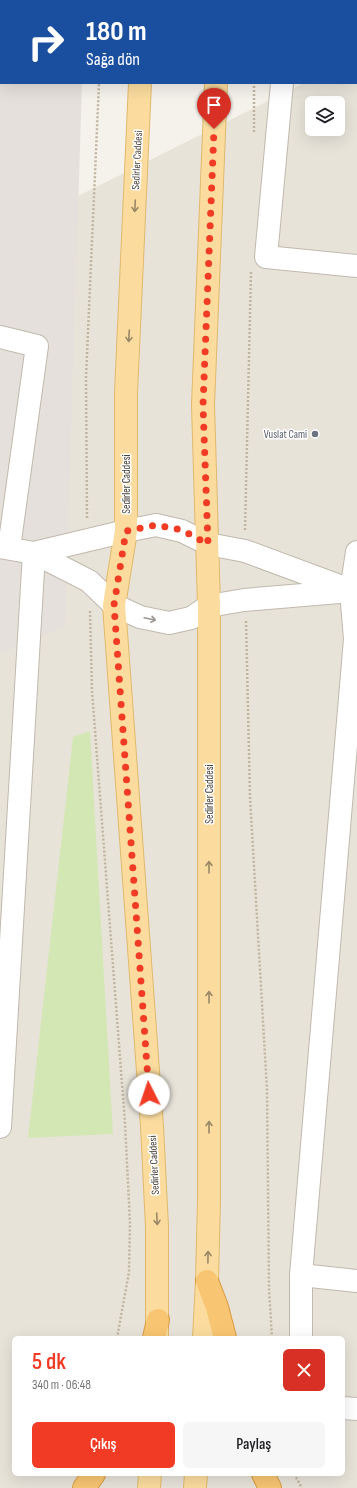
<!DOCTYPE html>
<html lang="tr">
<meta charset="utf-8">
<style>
:root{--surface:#fff;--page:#f6f6f6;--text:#202124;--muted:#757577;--accent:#f23b25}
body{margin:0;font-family:"Sofia Sans Condensed",sans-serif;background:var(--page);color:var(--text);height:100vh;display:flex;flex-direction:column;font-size:15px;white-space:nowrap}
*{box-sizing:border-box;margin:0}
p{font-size:13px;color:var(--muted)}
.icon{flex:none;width:22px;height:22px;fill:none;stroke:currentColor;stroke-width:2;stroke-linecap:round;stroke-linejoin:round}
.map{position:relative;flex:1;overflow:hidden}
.drawer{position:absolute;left:12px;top:1336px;width:333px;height:140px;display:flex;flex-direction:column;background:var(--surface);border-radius:6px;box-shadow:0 4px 16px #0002}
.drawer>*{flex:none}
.top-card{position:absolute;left:0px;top:0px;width:357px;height:84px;box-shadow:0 4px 16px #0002;background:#1a4fa0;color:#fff;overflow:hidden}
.buttons{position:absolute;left:305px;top:96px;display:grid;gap:8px}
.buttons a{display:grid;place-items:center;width:40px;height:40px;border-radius:6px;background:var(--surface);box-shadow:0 4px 16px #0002;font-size:20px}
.pin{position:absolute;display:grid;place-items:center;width:34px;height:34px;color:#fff;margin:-41px -17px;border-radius:50% 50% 50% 0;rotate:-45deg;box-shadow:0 0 4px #0007}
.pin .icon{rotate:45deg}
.me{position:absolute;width:44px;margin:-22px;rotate:356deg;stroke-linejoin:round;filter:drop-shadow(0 0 3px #0008)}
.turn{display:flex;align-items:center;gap:14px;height:84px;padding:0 20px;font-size:18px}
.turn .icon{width:52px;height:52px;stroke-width:2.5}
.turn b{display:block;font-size:28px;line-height:34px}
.round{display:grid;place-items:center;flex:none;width:42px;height:42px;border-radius:6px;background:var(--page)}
.head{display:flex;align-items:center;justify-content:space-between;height:68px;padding:0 20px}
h1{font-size:24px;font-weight:600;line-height:30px;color:var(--accent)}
.button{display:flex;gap:8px;margin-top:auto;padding:8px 20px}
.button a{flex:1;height:46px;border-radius:6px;background:var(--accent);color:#fff;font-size:16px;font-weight:600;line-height:46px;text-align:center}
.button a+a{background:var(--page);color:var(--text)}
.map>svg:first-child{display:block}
</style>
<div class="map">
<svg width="357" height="1488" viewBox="0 0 357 1488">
<rect width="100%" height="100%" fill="#f5f1eb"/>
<!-- residential -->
<path fill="#e8e3d9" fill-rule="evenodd" d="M356,57H357V1488H0V235L304,83H356ZM312,103H338V129H312ZM14,1338H343V1474H14Z"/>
<!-- industrial -->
<polygon fill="#e5e0dc" points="0,0 85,0 1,1 1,83 82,83 65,626 0,654"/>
<!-- green -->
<polygon fill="#d3e7b5" points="90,731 113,1134 28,1138 73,737"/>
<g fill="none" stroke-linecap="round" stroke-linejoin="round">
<!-- minor casing -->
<g stroke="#c0b9ad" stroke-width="24">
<g id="minor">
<polyline points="4,1 4,0"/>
<polyline points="290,1 290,0"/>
<polyline points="0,32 1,24"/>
<polyline points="282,83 266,257 357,266"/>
<polyline points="0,337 37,346 9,548"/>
<polyline points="0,547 34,553 89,581 114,605 140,617 169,623 191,618 209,606 244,600 351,591"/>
<polyline points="34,553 126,531 156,525 182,531 208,544 245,551 345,588"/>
<polyline points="0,1127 34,553"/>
<polyline points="301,1275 357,1281"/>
<polyline points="301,1338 301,1275 355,639 351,591 357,552"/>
<polyline points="343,1408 357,1409"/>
</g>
</g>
<!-- major casing -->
<g stroke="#e0b96d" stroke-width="24">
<g id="major">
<polyline points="144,1 144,0"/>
<polyline points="219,1 219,0"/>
<polyline points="140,83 126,393 126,531 114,605 152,1126 157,1227 157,1338"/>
<polyline points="204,1338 207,1281 209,1200 209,606 203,405 216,83"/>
<polyline points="149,1488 150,1474"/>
<polyline points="195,1488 196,1474"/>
</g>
</g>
<!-- highway casing -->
<g stroke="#d89a41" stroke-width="24">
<g id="highway">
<polyline points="207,1281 217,1307 225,1338"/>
<polyline points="154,1338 158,1320"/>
<polyline points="263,1474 270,1488"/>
<polyline points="84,1488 94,1474"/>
</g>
</g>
<!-- path -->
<g stroke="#c1b49f" stroke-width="2.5" stroke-dasharray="2 2" stroke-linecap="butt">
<polyline points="102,1 102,0"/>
<polyline points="256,1 256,0"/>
<polyline points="254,132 254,83"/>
<polyline points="87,518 86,377 99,83"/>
<polyline points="245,530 251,271"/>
<polyline points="90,611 92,691 125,1123 130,1223 129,1272 117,1338"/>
<polyline points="246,621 250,797 267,1090 269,1289 272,1338"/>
<polyline points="294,1474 302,1488"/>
</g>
<!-- minor -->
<use href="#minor" stroke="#fff" stroke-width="22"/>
<!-- major -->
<use href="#major" stroke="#fbdc9e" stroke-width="22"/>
<!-- highway -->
<use href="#highway" stroke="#f8c672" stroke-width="22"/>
</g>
<!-- one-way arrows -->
<defs><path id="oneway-shaft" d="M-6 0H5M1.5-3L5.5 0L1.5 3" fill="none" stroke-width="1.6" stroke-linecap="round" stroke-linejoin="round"/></defs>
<g stroke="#998766">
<use href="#oneway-shaft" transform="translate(135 206) rotate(93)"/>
<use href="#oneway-shaft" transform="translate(129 336) rotate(93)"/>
<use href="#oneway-shaft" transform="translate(209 867) rotate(-90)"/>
<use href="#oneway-shaft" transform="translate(209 997) rotate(-90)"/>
<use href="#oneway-shaft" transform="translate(209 1127) rotate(-90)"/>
<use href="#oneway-shaft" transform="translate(157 1219) rotate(87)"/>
<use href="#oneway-shaft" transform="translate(208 1257) rotate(-89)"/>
</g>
<use stroke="#9b9792" href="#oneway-shaft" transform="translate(150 619) rotate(12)"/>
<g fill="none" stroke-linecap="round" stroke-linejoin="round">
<!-- route -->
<polyline stroke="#f23b25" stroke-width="7" stroke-dasharray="0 12.6" points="149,1094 114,605 126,531 156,525 182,530 208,544 203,405 214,129"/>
</g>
<!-- markers -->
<circle fill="#6b7280" stroke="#fff" stroke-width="1.5" cx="315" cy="434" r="4"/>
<g text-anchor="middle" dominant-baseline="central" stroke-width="3" stroke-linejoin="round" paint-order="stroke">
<!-- street labels -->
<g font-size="11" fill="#494239" stroke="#fff">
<text transform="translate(137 160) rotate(-87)">Sedirler Caddesi</text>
<text transform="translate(126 484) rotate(-90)">Sedirler Caddesi</text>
<text transform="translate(209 794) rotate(-90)">Sedirler Caddesi</text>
<text transform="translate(154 1165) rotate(-93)">Sedirler Caddesi</text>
</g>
<!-- worship labels -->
<g font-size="11" fill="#5b616d" stroke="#fff" text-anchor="end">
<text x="307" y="434">Vuslat Cami</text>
</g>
</g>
</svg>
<div class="buttons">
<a><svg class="icon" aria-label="layers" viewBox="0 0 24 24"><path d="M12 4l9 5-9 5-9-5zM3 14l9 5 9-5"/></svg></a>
</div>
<div class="pin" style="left:214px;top:129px;background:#d93025"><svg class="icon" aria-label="arrive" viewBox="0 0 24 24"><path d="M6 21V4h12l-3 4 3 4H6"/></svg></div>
<svg class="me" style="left:149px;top:1094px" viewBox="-20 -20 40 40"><circle r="19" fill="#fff"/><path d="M0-13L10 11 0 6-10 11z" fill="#f23b25"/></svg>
<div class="top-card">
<div class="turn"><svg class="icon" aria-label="right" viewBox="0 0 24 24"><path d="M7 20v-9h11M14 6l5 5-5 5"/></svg><div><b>180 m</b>Sağa dön</div></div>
</div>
<section class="drawer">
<div class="head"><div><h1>5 dk</h1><p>340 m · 06:48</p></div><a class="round" style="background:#d93025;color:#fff"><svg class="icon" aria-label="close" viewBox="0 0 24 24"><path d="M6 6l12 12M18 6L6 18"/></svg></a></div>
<div class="button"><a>Çıkış</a><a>Paylaş</a></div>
</section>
</div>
